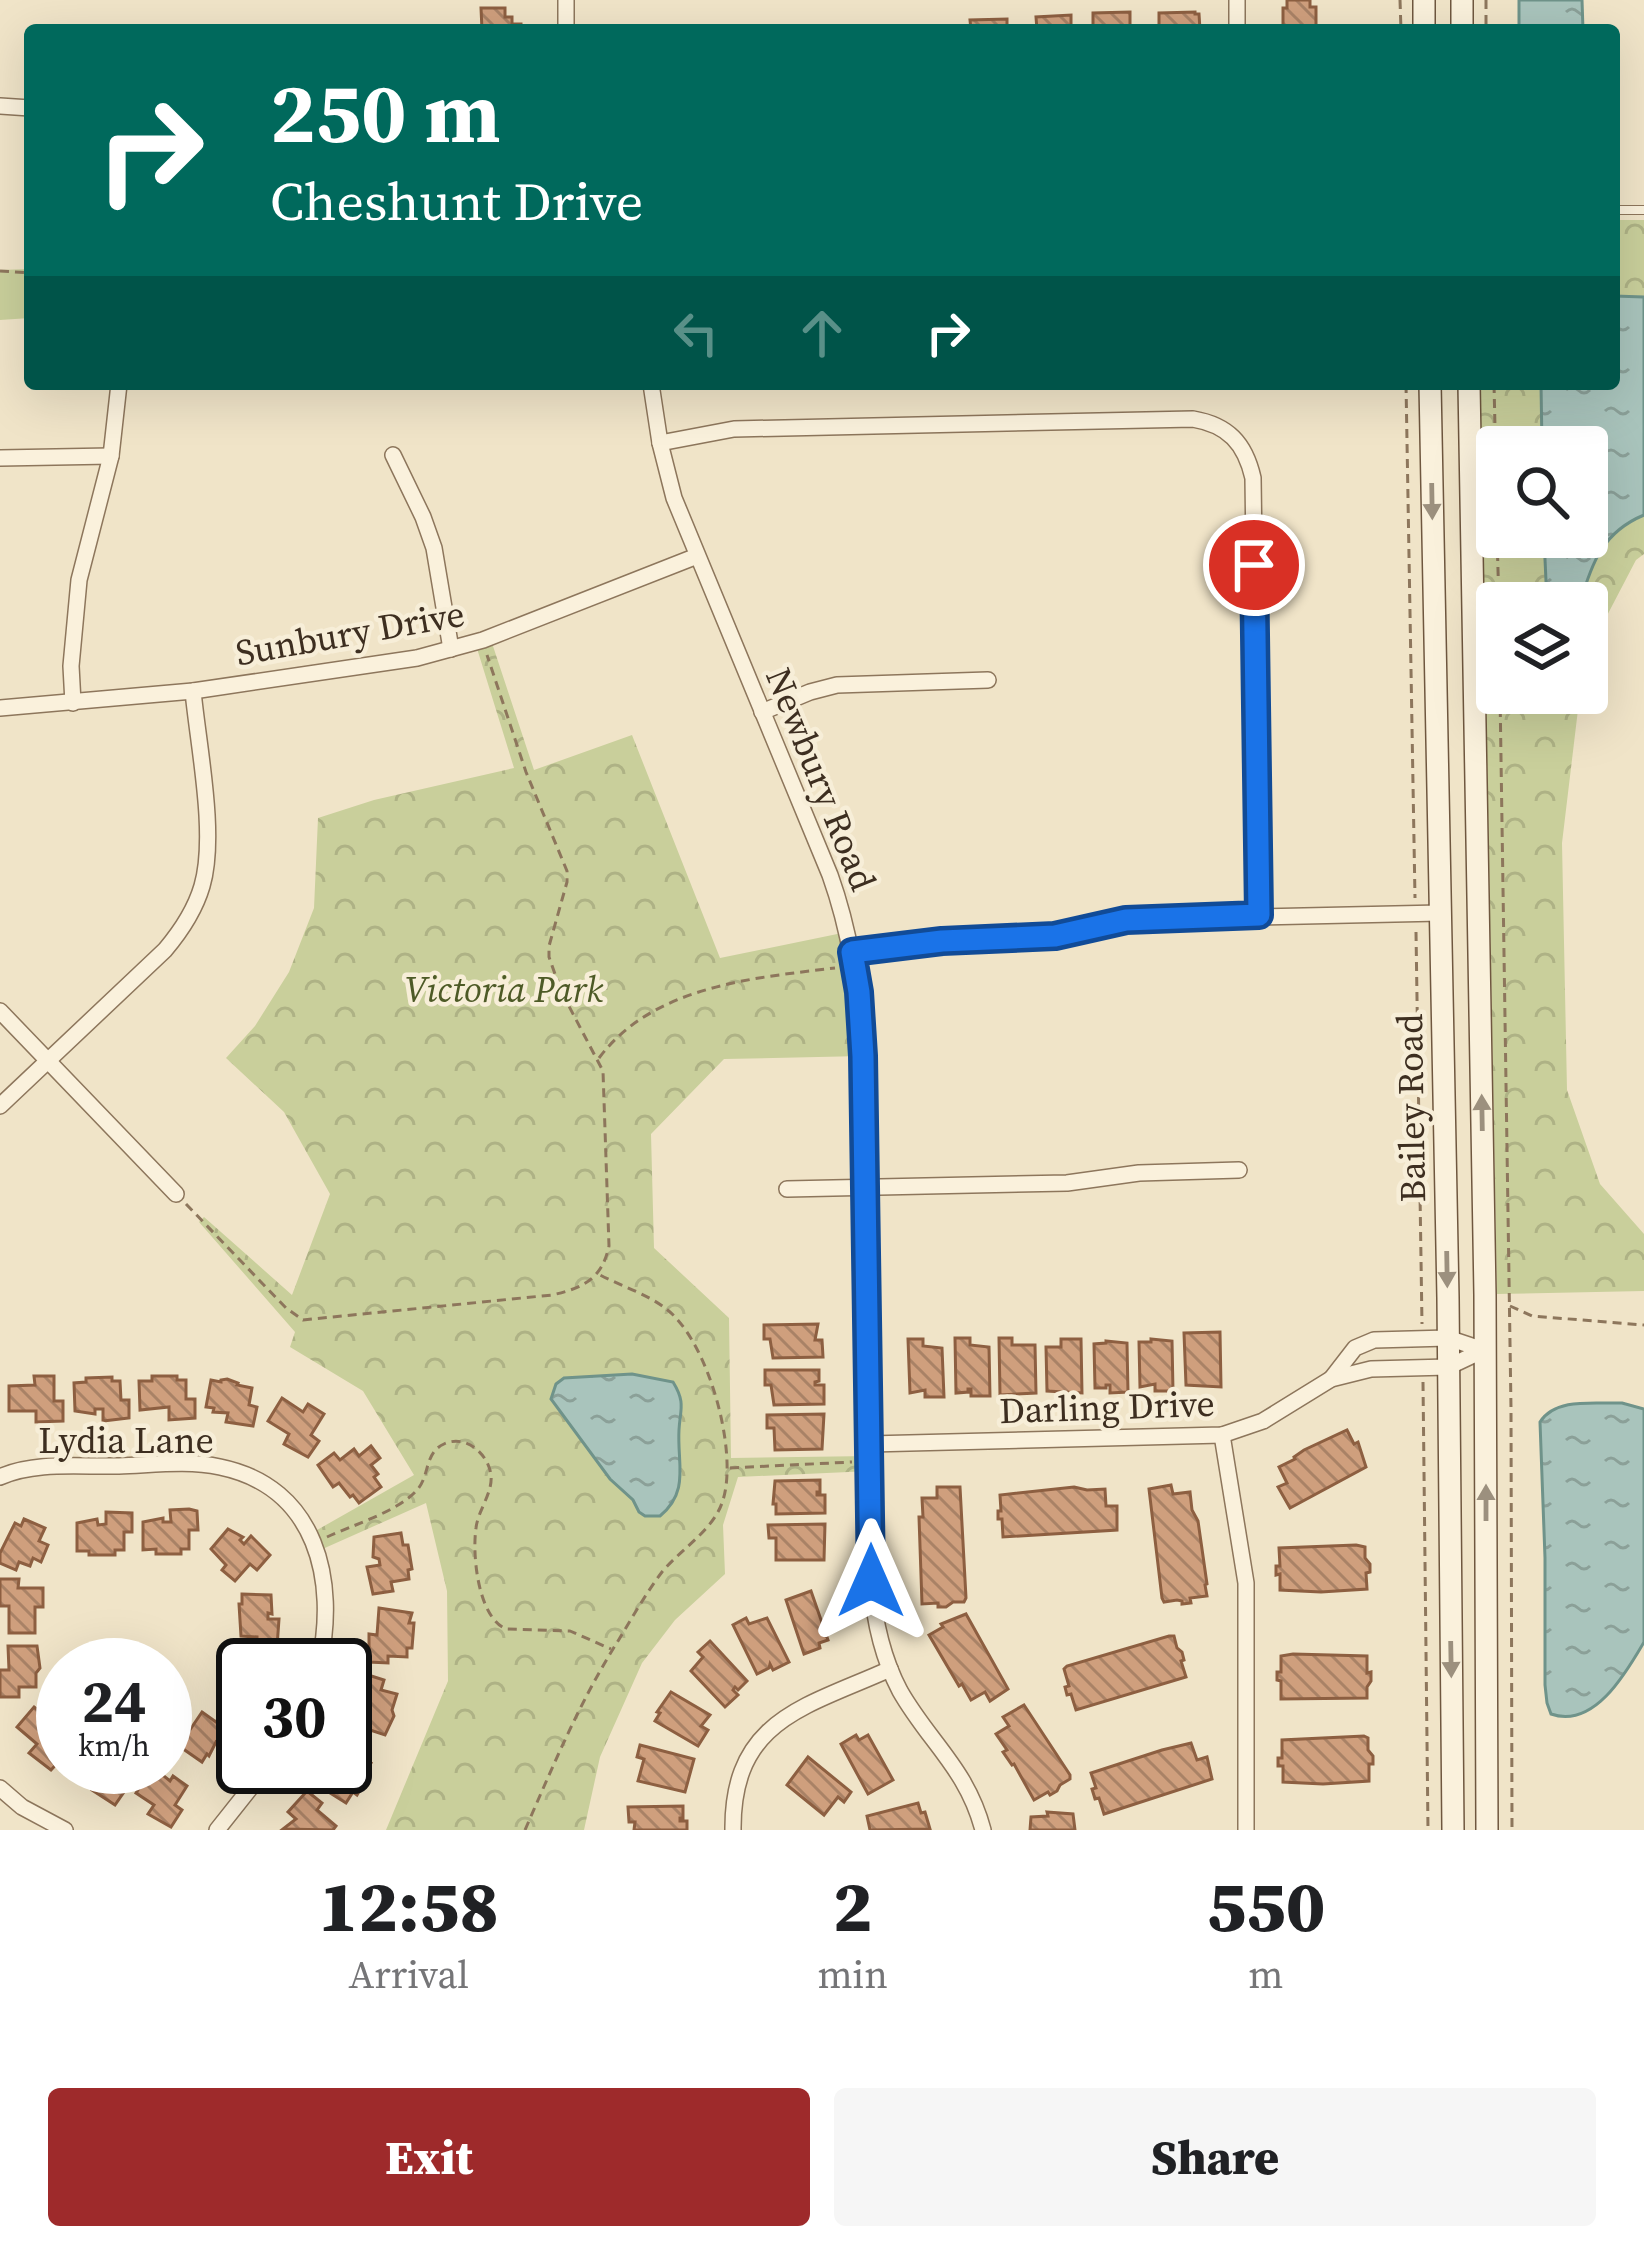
<!DOCTYPE html>
<style>
:root{--surface:#fff;--page:#f6f6f6;--text:#202124;--muted:#757577;--accent:#9e2a2b}
body{margin:0;font-family:"Source Serif 4",serif;background:var(--page);color:var(--text);height:100vh;display:flex;flex-direction:column;font-size:45px;white-space:nowrap}
*{box-sizing:border-box;margin:0}
p{font-size:39px;color:var(--muted)}
.icon{flex:none;width:66px;height:66px;fill:none;stroke:currentColor;stroke-width:2;stroke-linecap:round;stroke-linejoin:round}
.map{position:relative;height:1830px;overflow:hidden}
.details{display:flex;flex-direction:column;background:var(--surface);flex:1}
.details>*{flex:none}
.guide{position:absolute;left:24px;top:24px;width:1596px;height:366px;border-radius:12px;box-shadow:0 12px 48px #0002;background:#00695c;color:#fff;overflow:hidden}
.controls{position:absolute;left:1476px;top:426px;display:grid;gap:24px}
.controls a{display:grid;place-items:center;width:132px;height:132px;border-radius:12px;background:var(--surface);box-shadow:0 12px 48px #0002;font-size:60px}
.speed{position:absolute;left:36px;top:1638px;display:flex;gap:24px;font-size:60px;font-weight:700;text-align:center}
.speed>*{display:grid;place-content:center;width:156px;height:156px;border-radius:50%;background:var(--surface);box-shadow:0 12px 48px #0002;line-height:1}
.speed small{font-size:30px;font-weight:400}
.speed .limit{border:6px solid #111;border-radius:18px;background:#fff;color:#111}
.pin{position:absolute;display:grid;place-items:center;width:102px;height:102px;color:#fff;margin:-51px;border:6px solid #fff;border-radius:50%;box-shadow:0 3px 12px #0007}
.me{position:absolute;width:132px;margin:-66px;rotate:0deg;stroke-linejoin:round;filter:drop-shadow(0 0 9px #0008)}
.turn{display:flex;align-items:center;gap:42px;height:252px;padding:0 48px;font-size:54px}
.turn .icon{width:156px;height:156px;stroke-width:2.5}
.turn b{display:block;font-size:84px;line-height:102px}
.lanes{display:flex;align-items:center;height:114px;padding:0 48px;background:#0003;justify-content:center;gap:60px;direction:ltr}
.lanes .off{opacity:.35}
.eta{display:flex;justify-content:space-evenly;align-items:center;height:204px;text-align:center}
.eta b{font-size:72px;font-weight:800;line-height:84px}
.primary-button{display:flex;gap:24px;margin-top:auto;padding:24px 48px}
.primary-button a{flex:1;height:138px;border-radius:12px;background:var(--accent);color:#fff;font-size:48px;font-weight:800;line-height:138px;text-align:center}
.primary-button a+a{background:var(--page);color:var(--text)}
.map>svg:first-child{display:block}
</style>
<div class="map">
<svg width="1644" height="1830" viewBox="0 0 1644 1830">
<defs>
<pattern id="park-crowns" width="20" height="18" patternUnits="userSpaceOnUse" patternTransform="scale(3)"><rect width="20" height="18" fill="#c9cf9b"/><path d="M2 6a3 3 0 1 1 6 0M12 15a3 3 0 1 1 6 0" fill="none" stroke="#aeb285"/></pattern>
<pattern id="water-ripples" width="26" height="14" patternUnits="userSpaceOnUse" patternTransform="scale(3)"><rect width="26" height="14" fill="#a9c4bc"/><path d="M2 4q2-2 4 0t4 0M15 11q2-2 4 0t4 0" fill="none" stroke="#8ba098"/></pattern>
<pattern id="building-back-hatch" width="6" height="6" patternUnits="userSpaceOnUse" patternTransform="scale(3)"><rect width="6" height="6" fill="#cf9f7d"/><path d="M-1 5l2 2M0 0l6 6M5-1l2 2" fill="none" stroke="#a98266"/></pattern>
</defs>
<rect width="100%" height="100%" fill="#f0e4c8"/>
<!-- green -->
<polygon fill="#c9cf9b" points="30,269 30,318 0,320 0,270"/>
<!-- park -->
<g fill="url(#park-crowns)" fill-rule="evenodd">
<path d="M1614,220H1644V554L1636,560L1600,629L1587,671V603H1497V693H1580L1562,843L1567,1090L1600,1184L1644,1234V1291L1497,1294L1480,384H1614ZM1497,447H1587V537H1497Z"/>
<polygon points="490,637 534,770 632,735 720,958 847,932 863,1056 724,1059 651,1134 654,1248 729,1318 731,1458 870,1456 870,1471 738,1477 723,1525 725,1574 675,1620 642,1663 600,1757 584,1830 386,1830 448,1681 447,1591 426,1503 318,1551 310,1534 414,1475 363,1391 290,1347 295,1332 199,1222 204,1217 292,1295 330,1194 284,1112 226,1058 255,1026 289,972 314,908 318,818 374,800 514,768 475,642"/>
</g>
<!-- water -->
<g fill="url(#water-ripples)" stroke="#6f938a" stroke-width="3">
<polygon points="1519,0 1582,0 1583,30 1519,30"/>
<path d="M1614,296L1644,297V515C1603,532 1592,562 1580,603H1547L1544,537H1587V447H1542L1541,384H1614Z"/>
<path d="M632,1374L673,1382C686,1403 680,1410 679,1430C677,1464 690,1491 660,1516H645L639,1512L633,1500L610,1479L551,1399L556,1384L564,1378Z"/>
<path d="M1622,1403L1644,1409V1642C1626,1673 1594,1729 1551,1714L1547,1703L1545,1685V1558L1540,1422C1556,1397 1595,1404 1622,1403Z"/>
</g>
<!-- building -->
<g fill="url(#building-back-hatch)" stroke="#8d5f41" stroke-width="3">
<polygon points="1287,0 1310,0 1310,7 1316,7 1316,28 1283,28 1283,8 1287,8"/>
<polygon points="481,8 505,8 505,17 512,17 512,24 521,24 521,30 482,30"/>
<polygon points="1130,12 1130,30 1093,30 1093,13"/>
<polygon points="1195,12 1195,14 1199,14 1200,30 1159,30 1159,13"/>
<polygon points="1071,15 1071,30 1037,30 1036,17"/>
<polygon points="1007,19 1007,30 971,30 970,20"/>
<polygon points="818,1324 815,1340 822,1340 823,1357 773,1358 770,1339 764,1339 764,1325"/>
<polygon points="1220,1332 1221,1387 1186,1385 1184,1333"/>
<polygon points="955,1338 970,1338 970,1345 989,1347 990,1396 971,1396 971,1389 968,1389 968,1392 956,1393"/>
<polygon points="999,1338 1012,1338 1012,1345 1035,1345 1036,1393 1000,1395"/>
<polygon points="908,1339 923,1339 923,1346 942,1348 944,1397 925,1397 925,1390 910,1393"/>
<polygon points="1061,1339 1081,1339 1082,1393 1047,1391 1046,1347 1061,1347"/>
<polygon points="1151,1339 1172,1341 1173,1391 1155,1391 1155,1384 1140,1387 1139,1342 1151,1342"/>
<polygon points="1106,1341 1127,1343 1128,1392 1110,1393 1110,1385 1106,1385 1106,1388 1095,1388 1094,1344 1106,1343"/>
<polygon points="765,1370 819,1370 819,1381 815,1382 815,1385 824,1385 824,1404 774,1405 771,1385 765,1385"/>
<polygon points="34,1376 54,1376 54,1401 63,1401 63,1421 36,1422 36,1411 9,1411 9,1386 35,1385"/>
<polygon points="152,1376 177,1376 177,1380 186,1380 186,1399 195,1399 195,1418 169,1420 169,1407 140,1410 139,1381 152,1381"/>
<polygon points="112,1377 112,1381 120,1381 121,1400 129,1400 129,1418 103,1421 103,1409 95,1409 95,1414 75,1411 74,1383 86,1382 86,1378"/>
<polygon points="227,1379 238,1383 237,1385 252,1388 249,1405 257,1407 253,1426 226,1422 228,1413 213,1412 214,1408 206,1407 211,1380 221,1382 221,1380"/>
<polygon points="282,1398 303,1412 308,1404 324,1414 311,1435 319,1441 308,1457 284,1444 289,1434 268,1421"/>
<polygon points="824,1414 822,1449 775,1450 774,1428 767,1428 767,1415"/>
<polygon points="1347,1430 1354,1444 1358,1442 1366,1467 1290,1508 1278,1487 1287,1483 1279,1467 1295,1459 1294,1457 1304,1450"/>
<polygon points="371,1446 380,1458 371,1465 378,1474 374,1477 381,1487 359,1503 353,1495 350,1497 339,1483 333,1487 318,1465 334,1453 340,1460 354,1449 359,1456"/>
<polygon points="820,1480 820,1492 817,1492 817,1495 825,1495 825,1513 776,1514 776,1504 773,1504 775,1481"/>
<polygon points="1171,1485 1173,1494 1190,1492 1192,1510 1198,1521 1207,1584 1205,1585 1207,1596 1190,1598 1191,1603 1182,1604 1182,1601 1177,1600 1164,1602 1162,1598 1149,1489"/>
<polygon points="937,1487 960,1487 966,1598 964,1602 953,1602 946,1607 938,1607 938,1603 922,1604 919,1517 923,1517 922,1498 937,1498"/>
<polygon points="1074,1487 1087,1490 1105,1489 1106,1506 1117,1506 1117,1530 1003,1537 1002,1519 998,1519 998,1511 1001,1511 1000,1495"/>
<polygon points="189,1509 197,1511 198,1530 189,1530 189,1549 181,1549 181,1554 156,1554 156,1549 143,1550 143,1522 163,1518 163,1522 171,1522 170,1510"/>
<polygon points="106,1512 132,1513 132,1532 124,1532 124,1550 115,1550 115,1555 89,1555 89,1551 77,1551 77,1523 97,1519 98,1525 106,1524"/>
<polygon points="24,1519 45,1528 39,1541 48,1545 41,1562 33,1558 30,1566 19,1562 16,1570 0,1563 0,1553 15,1523 21,1526"/>
<polygon points="825,1524 824,1560 776,1560 776,1538 769,1538 768,1525"/>
<polygon points="228,1529 243,1537 240,1540 244,1544 251,1536 270,1555 257,1570 250,1564 235,1581 222,1570 226,1565 211,1549"/>
<polygon points="401,1533 403,1545 408,1545 412,1569 408,1570 409,1579 391,1582 393,1591 373,1594 367,1567 380,1565 379,1559 373,1557 374,1537"/>
<polygon points="1356,1545 1365,1547 1365,1558 1370,1564 1370,1572 1366,1573 1367,1589 1321,1592 1280,1590 1280,1574 1276,1575 1276,1566 1280,1566 1279,1548"/>
<polygon points="0,1579 19,1579 18,1588 43,1588 43,1607 35,1607 35,1633 9,1633 9,1606 0,1606"/>
<polygon points="811,1591 828,1640 819,1643 820,1648 804,1654 786,1600"/>
<polygon points="242,1594 271,1595 272,1614 268,1613 268,1619 279,1619 277,1647 257,1646 257,1637 241,1636 239,1604 242,1604"/>
<polygon points="379,1608 412,1613 409,1623 414,1623 412,1648 407,1648 407,1657 388,1656 388,1663 369,1662 369,1634 377,1635"/>
<polygon points="966,1614 1008,1689 990,1701 985,1692 971,1700 962,1684 959,1686 929,1635 943,1627 941,1624"/>
<polygon points="746,1618 749,1624 767,1618 789,1662 773,1670 770,1664 769,1668 757,1674 733,1625"/>
<polygon points="1169,1636 1174,1636 1177,1648 1182,1652 1184,1660 1181,1661 1186,1677 1076,1710 1071,1694 1067,1695 1065,1687 1069,1686 1064,1669 1067,1666"/>
<polygon points="710,1641 747,1681 738,1690 735,1687 733,1690 738,1695 725,1707 691,1671 703,1657 698,1652"/>
<polygon points="8,1646 37,1646 40,1668 36,1673 36,1687 19,1687 19,1697 0,1697 0,1670 9,1670"/>
<polygon points="1293,1654 1367,1656 1367,1673 1371,1672 1371,1681 1367,1687 1367,1698 1281,1699 1281,1681 1277,1680 1277,1672 1281,1672 1281,1656"/>
<polygon points="226,1656 247,1665 243,1665 243,1706 220,1697 223,1689 220,1688 221,1682 225,1675 220,1673"/>
<polygon points="365,1674 384,1680 381,1690 397,1694 392,1710 394,1716 385,1735 355,1725 362,1702 356,1701"/>
<polygon points="671,1692 710,1715 701,1726 708,1730 698,1746 655,1721 660,1713 657,1712"/>
<polygon points="1024,1705 1070,1775 1070,1779 1060,1785 1057,1791 1050,1795 1048,1792 1034,1800 1014,1764 1012,1765 1003,1752 1007,1750 996,1734 1009,1726 1003,1717"/>
<polygon points="34,1707 54,1724 60,1718 63,1721 63,1743 57,1750 63,1757 51,1770 29,1753 37,1744 17,1727"/>
<polygon points="202,1712 216,1722 222,1714 237,1724 224,1747 216,1742 209,1756 207,1754 202,1762 179,1746"/>
<polygon points="856,1735 859,1740 868,1735 893,1780 868,1794 841,1744"/>
<polygon points="1364,1736 1368,1738 1368,1750 1373,1756 1373,1764 1369,1764 1369,1781 1323,1784 1283,1782 1283,1766 1278,1766 1278,1758 1282,1758 1282,1740"/>
<polygon points="345,1737 360,1747 355,1753 371,1763 366,1771 370,1773 357,1795 353,1792 346,1803 322,1788 330,1769 345,1767"/>
<polygon points="1191,1743 1197,1760 1207,1757 1212,1779 1104,1814 1099,1798 1095,1799 1092,1789 1096,1788 1091,1773 1162,1750"/>
<polygon points="640,1745 694,1759 685,1792 638,1781 644,1759 637,1757"/>
<polygon points="808,1757 851,1792 844,1802 838,1797 824,1815 787,1785"/>
<polygon points="78,1767 127,1767 130,1769 119,1784 126,1789 115,1805 92,1790 96,1784 82,1774 84,1771"/>
<polygon points="150,1772 156,1777 158,1774 164,1776 170,1781 173,1776 187,1786 175,1805 182,1810 171,1827 148,1814 154,1805 136,1793"/>
<polygon points="307,1791 322,1803 317,1810 336,1826 333,1830 283,1829 296,1819 288,1812"/>
<polygon points="918,1803 921,1813 925,1812 930,1829 870,1830 867,1816"/>
<polygon points="683,1806 683,1818 680,1818 680,1821 687,1821 687,1830 634,1830 635,1822 629,1822 628,1807"/>
<polygon points="1047,1812 1073,1814 1075,1830 1030,1830 1031,1817 1048,1816"/>
</g>
<g fill="none" stroke-linecap="round" stroke-linejoin="round">
<!-- lane casing -->
<g stroke="#8d765c" stroke-width="10">
<polyline id="lane" points="1614,210 1644,210"/>
</g>
<!-- street casing -->
<g stroke="#8d765c" stroke-width="18">
<g id="street">
<polyline points="566,0 566,30"/>
<polyline points="1237,0 1237,30"/>
<polyline points="0,106 30,108"/>
<path d="M651,384L660,443L674,498L830,875C850,931 858,987 863,1046L871,1581C874,1619 882,1657 900,1691C929,1742 967,1769 983,1830"/>
<path d="M660,443L734,429L1193,419C1228,425 1245,443 1253,478L1259,915"/>
<polyline points="393,455 423,517 434,548 451,649"/>
<polyline points="0,458 111,456"/>
<polyline points="73,703 71,666 79,580 111,456 119,384"/>
<polyline points="0,708 193,691 417,658 483,640 697,556"/>
<polyline points="762,712 810,692 837,685 988,680"/>
<polyline points="852,953 942,941 1055,936 1126,920 1440,913"/>
<polyline points="0,1011 176,1194"/>
<path d="M0,1106L165,950C181,931 195,910 202,886C217,835 198,745 193,691"/>
<polyline points="787,1189 1067,1183 1139,1173 1239,1170"/>
<polyline points="1331,1379 1355,1348 1374,1340 1448,1338 1484,1350"/>
<polyline points="1222,1435 1246,1583 1246,1830"/>
<polyline points="870,1444 1222,1435 1263,1421 1331,1379 1371,1369 1448,1367 1484,1350"/>
<path d="M0,1477C35,1461 81,1467 119,1466C152,1465 188,1460 220,1467C317,1487 338,1581 319,1665"/>
<polyline points="0,1788 22,1807 65,1830"/>
<polyline points="217,1830 267,1767"/>
<path d="M733,1830C732,1719 806,1707 890,1669"/>
</g>
</g>
<!-- secondary casing -->
<g stroke="#6f573f" stroke-width="24">
<g id="secondary">
<polyline points="1424,0 1424,30"/>
<polyline points="1462,0 1462,30"/>
<polyline points="1430,384 1448,1298 1453,1830"/>
<polyline points="1469,384 1485,1295 1487,1830"/>
</g>
</g>
<!-- path -->
<g stroke="#8d765c" stroke-width="3" stroke-dasharray="9 6" stroke-linecap="butt">
<polyline points="1400,0 1401,30"/>
<polyline points="1486,0 1486,30"/>
<polyline points="0,271 30,273"/>
<polyline points="1406,384 1415,898"/>
<polyline points="1494,384 1497,514"/>
<polyline points="1497,537 1499,603"/>
<polyline points="1500,693 1511,1408 1512,1830"/>
<polyline points="1416,932 1422,1324"/>
<path d="M599,1058C653,986 752,978 835,968"/>
<path d="M186,1204L286,1308L303,1320L552,1295C583,1288 602,1279 609,1246L603,1071L561,991L549,957V946L567,882V871L526,772L487,655"/>
<polyline points="1510,1306 1532,1316 1644,1325"/>
<polyline points="1423,1382 1428,1830"/>
<polyline points="730,1468 852,1462"/>
<path d="M327,1537C353,1525 399,1511 417,1490C430,1476 424,1453 444,1444C465,1434 488,1453 491,1475C493,1493 478,1510 476,1528C472,1555 478,1617 506,1629L570,1631L611,1649"/>
<path d="M525,1830C553,1766 580,1701 618,1641C632,1618 646,1593 662,1572C681,1549 712,1531 722,1503C740,1454 708,1339 665,1308C647,1294 621,1286 600,1275"/>
</g>
<!-- lane -->
<use href="#lane" stroke="#faf1dc" stroke-width="8"/>
<!-- street -->
<use href="#street" stroke="#faf1dc" stroke-width="15"/>
<!-- secondary -->
<use href="#secondary" stroke="#faf1dc" stroke-width="21"/>
</g>
<!-- one-way arrows -->
<defs><path id="oneway-solid" d="M-6-.8H1V-3.2L6.5 0L1 3.2V.8H-6Z" transform="scale(3)"/></defs>
<g fill="#9c907e">
<use href="#oneway-solid" transform="translate(1432 501) rotate(89)"/>
<use href="#oneway-solid" transform="translate(1482 1113) rotate(-91)"/>
<use href="#oneway-solid" transform="translate(1447 1269) rotate(89)"/>
<use href="#oneway-solid" transform="translate(1486 1503) rotate(-90)"/>
<use href="#oneway-solid" transform="translate(1451 1659) rotate(89)"/>
</g>
<g fill="none" stroke-linecap="round" stroke-linejoin="round">
<!-- route casing -->
<g stroke="#114b97" stroke-width="30">
<polyline id="route" points="871,1581 863,1056 859,992 852,952 942,941 1055,936 1126,920 1259,915 1254,565"/>
</g>
<!-- route -->
<use href="#route" stroke="#1a73e8" stroke-width="21"/>
</g>
<g text-anchor="middle" dominant-baseline="central" stroke-width="9" stroke-linejoin="round" paint-order="stroke">
<!-- street labels -->
<g font-size="36" fill="#3d2e20" stroke="#f7eed8">
<text transform="translate(350 633) rotate(-10)">Sunbury Drive</text>
<text transform="translate(821 779) rotate(68)">Newbury Road</text>
<text transform="translate(1411 1108) rotate(-91)">Bailey Road</text>
<text transform="translate(1107 1407) rotate(-2)">Darling Drive</text>
<text x="126" y="1440">Lydia Lane</text>
</g>
<!-- park labels -->
<g font-size="36" font-style="italic" fill="#4d5a26" stroke="#f7eed8">
<text x="504" y="989">Victoria Park</text>
</g>
</g>
</svg>
<div class="controls">
<a><svg class="icon" aria-label="search" viewBox="0 0 24 24"><circle cx="10" cy="10" r="6"/><path d="M15 15l6 6"/></svg></a>
<a><svg class="icon" aria-label="layers" viewBox="0 0 24 24"><path d="M12 4l9 5-9 5-9-5zM3 14l9 5 9-5"/></svg></a>
</div>
<div class="speed"><div>24<small>km/h</small></div><div class="limit">30</div></div>
<div class="pin" style="left:1254px;top:565px;background:#d93025"><svg class="icon" aria-label="arrive" viewBox="0 0 24 24"><path d="M6 21V4h12l-3 4 3 4H6"/></svg></div>
<svg class="me" style="left:871px;top:1581px" viewBox="-20 -20 40 40"><path d="M0-17L14 15 0 8-14 15z" fill="#1a73e8" stroke="#fff" stroke-width="4"/></svg>
<div class="guide">
<div class="turn"><svg class="icon" aria-label="right" viewBox="0 0 24 24"><path d="M7 20v-9h11M14 6l5 5-5 5"/></svg><div><b>250 m</b>Cheshunt Drive</div></div>
<div class="lanes"><svg class="icon off" aria-label="left" viewBox="0 0 24 24"><path d="M17 20v-9H6M10 6l-5 5 5 5"/></svg><svg class="icon off" aria-label="ahead" viewBox="0 0 24 24"><path d="M12 20V5M6 11l6-6 6 6"/></svg><svg class="icon" aria-label="right" viewBox="0 0 24 24"><path d="M7 20v-9h11M14 6l5 5-5 5"/></svg></div>
</div>
</div>
<section class="details">
<div class="eta">
<div><b>12:58</b><p>Arrival</p></div>
<div><b>2</b><p>min</p></div>
<div><b>550</b><p>m</p></div>
</div>
<div class="primary-button"><a>Exit</a><a>Share</a></div>
</section>
